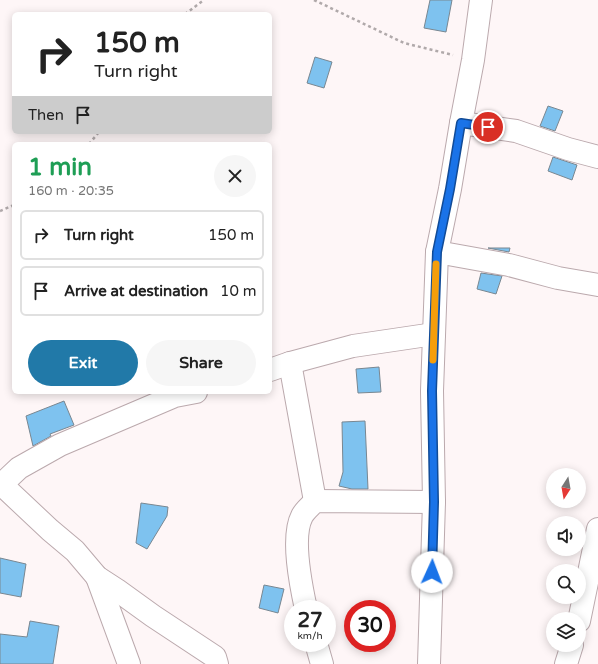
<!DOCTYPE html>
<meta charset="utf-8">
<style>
:root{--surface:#fff;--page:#f6f6f6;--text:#222;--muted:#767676;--line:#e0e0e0;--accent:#2179a8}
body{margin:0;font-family:"Varela Round",sans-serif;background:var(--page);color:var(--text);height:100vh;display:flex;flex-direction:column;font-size:15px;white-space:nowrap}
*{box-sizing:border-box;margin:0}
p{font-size:13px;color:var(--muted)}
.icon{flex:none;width:22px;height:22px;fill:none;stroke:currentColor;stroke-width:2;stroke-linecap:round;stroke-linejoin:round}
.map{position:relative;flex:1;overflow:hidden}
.drawer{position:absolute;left:12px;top:142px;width:260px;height:252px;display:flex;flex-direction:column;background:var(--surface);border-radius:6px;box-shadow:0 2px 10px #0003}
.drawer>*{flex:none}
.hud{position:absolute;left:12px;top:12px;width:260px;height:122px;border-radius:6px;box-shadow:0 2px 10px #0003;background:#fff;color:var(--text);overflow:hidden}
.needle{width:26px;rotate:191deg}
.controls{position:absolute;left:546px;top:468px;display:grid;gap:8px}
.controls a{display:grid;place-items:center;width:40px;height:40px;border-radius:50%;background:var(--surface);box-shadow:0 2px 10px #0003;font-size:20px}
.speed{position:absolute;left:284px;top:600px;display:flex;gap:8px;font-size:20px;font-weight:700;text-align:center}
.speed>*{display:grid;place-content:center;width:52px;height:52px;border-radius:50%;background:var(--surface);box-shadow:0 2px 10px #0003;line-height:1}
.speed small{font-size:10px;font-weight:400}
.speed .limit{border:6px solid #d22;background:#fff;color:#111}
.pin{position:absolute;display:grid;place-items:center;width:34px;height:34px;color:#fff;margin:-17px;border:2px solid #fff;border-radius:50%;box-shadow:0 1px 4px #0007}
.me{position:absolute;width:44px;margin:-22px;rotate:2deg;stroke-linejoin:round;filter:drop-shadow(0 0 3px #0008)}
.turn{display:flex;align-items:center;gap:14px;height:84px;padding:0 16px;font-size:18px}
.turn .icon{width:52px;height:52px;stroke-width:2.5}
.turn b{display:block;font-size:28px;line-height:34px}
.then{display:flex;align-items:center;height:38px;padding:0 16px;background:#0003;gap:8px;font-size:15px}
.round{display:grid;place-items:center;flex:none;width:42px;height:42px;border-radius:21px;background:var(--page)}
.head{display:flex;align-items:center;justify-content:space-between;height:68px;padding:0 16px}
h1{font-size:24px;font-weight:800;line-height:30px;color:#1e9e55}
.button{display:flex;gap:8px;margin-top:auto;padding:8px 16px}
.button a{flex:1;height:46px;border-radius:24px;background:var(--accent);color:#fff;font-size:16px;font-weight:800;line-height:46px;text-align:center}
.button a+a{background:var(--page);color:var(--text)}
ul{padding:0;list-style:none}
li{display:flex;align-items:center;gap:12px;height:50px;margin:0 8px 6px;padding:0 8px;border:2px solid var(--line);border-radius:6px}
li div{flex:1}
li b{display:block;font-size:15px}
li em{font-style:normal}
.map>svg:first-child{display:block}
</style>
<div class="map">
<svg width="598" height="664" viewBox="0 0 598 664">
<rect width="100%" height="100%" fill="#fef6f7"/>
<!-- building -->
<g fill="#7ec2ef" stroke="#798791">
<polygon points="430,0 452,0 446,32 424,28"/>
<polygon points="315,57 332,62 324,88 307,83"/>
<polygon points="548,106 563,111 555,131 540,126"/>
<polygon points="553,157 577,165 572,180 548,171"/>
<polygon points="488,248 510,248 509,252"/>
<polygon points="481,273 502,276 496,294 477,289"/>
<polygon points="379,367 381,392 358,393 356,369"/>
<polygon points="64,401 74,425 50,434 51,436 33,446 26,416"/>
<polygon points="365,421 368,489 352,489 339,486 343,472 342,422"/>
<polygon points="141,503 168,507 167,516 147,549 136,543"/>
<polygon points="0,558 26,564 21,597 0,593"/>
<polygon points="264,585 284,589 278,613 259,608"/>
<polygon points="30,621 59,626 53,664 0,664 0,634 27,637"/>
</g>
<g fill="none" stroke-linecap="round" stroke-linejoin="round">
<!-- minor casing -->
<g stroke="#bba9ad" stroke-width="24">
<g id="minor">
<polyline points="461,123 516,131 568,149 598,157"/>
<polyline points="437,252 509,265 558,278 598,285"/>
<polyline points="290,363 315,501"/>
<polyline points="270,370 290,363 353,346 434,334"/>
<polyline points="0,483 50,530 75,551 97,577 117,590 153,616 215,657 217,664"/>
<polyline points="1,485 19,468 60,445 175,396 196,392"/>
<polyline points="97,577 129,664"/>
<path d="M306,609C301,586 291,537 302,516C305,510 311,506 315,501L434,502"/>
<polyline points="579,621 598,529"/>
<polyline points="316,643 322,664"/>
<polyline points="429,664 434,502 432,391 437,252 450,189 461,123 473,60 481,0"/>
<polyline points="566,664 572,645"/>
</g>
</g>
<!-- path -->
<g stroke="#b0a9aa" stroke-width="2.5" stroke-dasharray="3 3" stroke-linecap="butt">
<polyline points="314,0 404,43 453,55"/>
<polyline points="185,14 204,0"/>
<polyline points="89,144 99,132"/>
<polyline points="0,211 14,205"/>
</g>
<!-- minor -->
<use href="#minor" stroke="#fff" stroke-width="22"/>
</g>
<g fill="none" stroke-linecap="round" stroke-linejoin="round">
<!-- route casing -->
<g stroke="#114b97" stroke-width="10">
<polyline id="route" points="432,572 434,502 432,391 437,252 450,189 461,123 488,127"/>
</g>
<!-- route -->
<use href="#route" stroke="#1a73e8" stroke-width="7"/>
<!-- slow -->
<polyline stroke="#f59e0b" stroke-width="7" points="433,360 436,264"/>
</g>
</svg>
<div class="controls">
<a><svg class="needle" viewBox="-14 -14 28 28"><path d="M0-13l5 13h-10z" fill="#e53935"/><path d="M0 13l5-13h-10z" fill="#767676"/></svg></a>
<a><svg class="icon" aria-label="sound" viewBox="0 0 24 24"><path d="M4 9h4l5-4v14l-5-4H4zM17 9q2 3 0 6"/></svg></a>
<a><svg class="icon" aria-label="search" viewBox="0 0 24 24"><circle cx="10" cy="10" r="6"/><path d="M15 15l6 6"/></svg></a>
<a><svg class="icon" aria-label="layers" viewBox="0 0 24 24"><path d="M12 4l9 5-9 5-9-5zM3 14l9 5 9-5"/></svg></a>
</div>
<div class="speed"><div>27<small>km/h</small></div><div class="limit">30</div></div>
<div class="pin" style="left:488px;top:127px;background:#d93025"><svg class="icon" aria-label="arrive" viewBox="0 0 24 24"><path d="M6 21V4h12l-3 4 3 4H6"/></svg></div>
<svg class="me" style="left:432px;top:572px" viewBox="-20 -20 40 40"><circle r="19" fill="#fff"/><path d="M0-13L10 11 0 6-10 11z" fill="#1a73e8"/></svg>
<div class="hud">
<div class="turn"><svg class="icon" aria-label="right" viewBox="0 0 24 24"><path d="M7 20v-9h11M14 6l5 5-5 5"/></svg><div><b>150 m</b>Turn right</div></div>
<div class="then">Then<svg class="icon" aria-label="arrive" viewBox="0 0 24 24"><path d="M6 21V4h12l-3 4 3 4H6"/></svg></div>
</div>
<section class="drawer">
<div class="head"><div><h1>1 min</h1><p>160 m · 20:35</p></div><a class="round"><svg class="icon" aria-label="close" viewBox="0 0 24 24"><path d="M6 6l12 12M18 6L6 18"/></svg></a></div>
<ul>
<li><svg class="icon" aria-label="right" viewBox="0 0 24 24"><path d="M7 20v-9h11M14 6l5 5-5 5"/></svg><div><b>Turn right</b></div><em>150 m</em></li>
<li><svg class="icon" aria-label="arrive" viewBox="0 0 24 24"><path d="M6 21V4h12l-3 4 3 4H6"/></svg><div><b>Arrive at destination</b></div><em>10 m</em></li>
</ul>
<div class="button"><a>Exit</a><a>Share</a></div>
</section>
</div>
